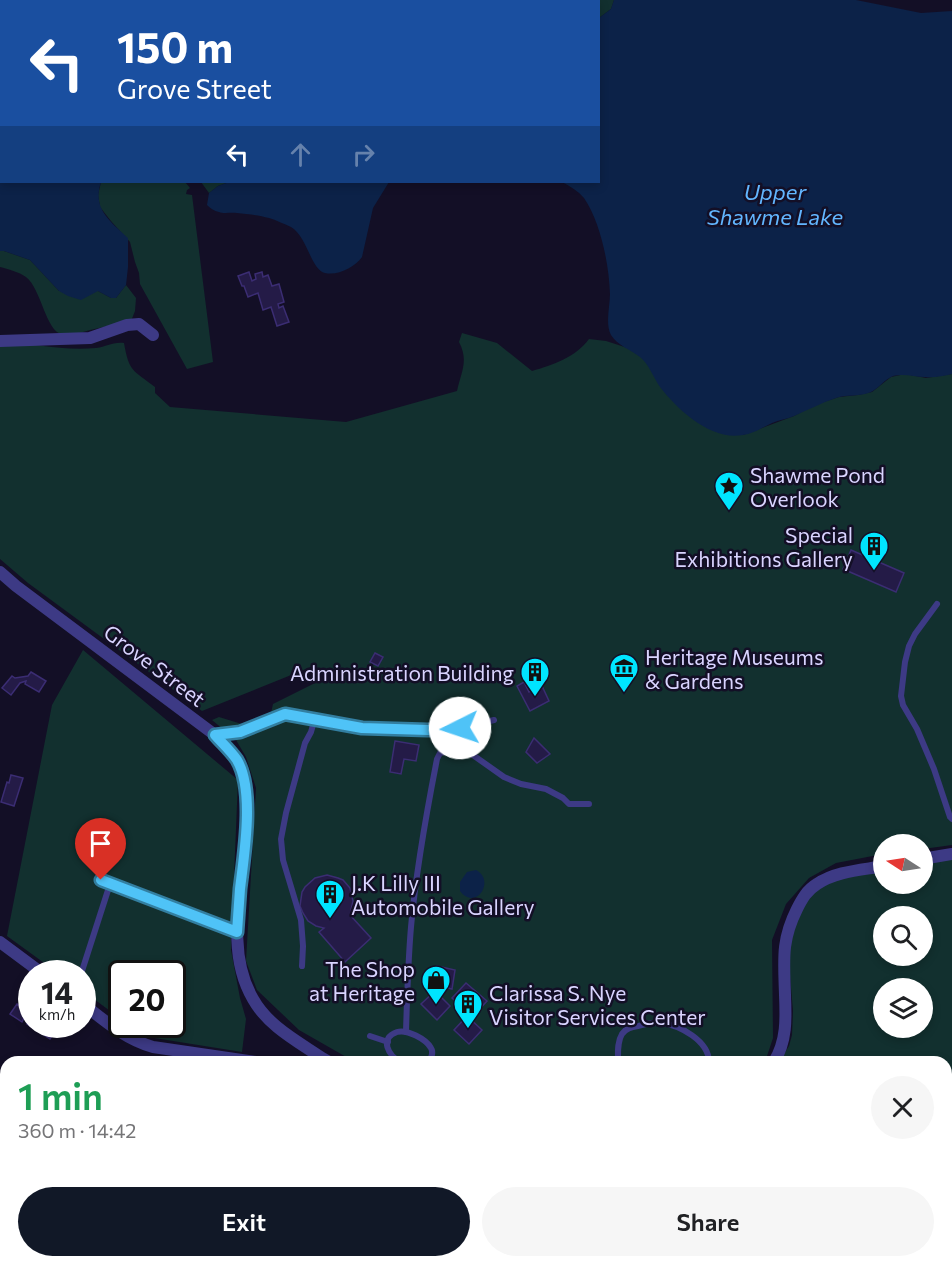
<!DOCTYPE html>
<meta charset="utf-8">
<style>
:root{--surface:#fff;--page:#f6f6f6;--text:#202124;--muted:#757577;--accent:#111827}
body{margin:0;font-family:Commissioner,sans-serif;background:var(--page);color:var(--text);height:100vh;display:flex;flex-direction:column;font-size:22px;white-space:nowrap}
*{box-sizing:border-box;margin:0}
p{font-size:20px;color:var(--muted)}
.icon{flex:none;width:33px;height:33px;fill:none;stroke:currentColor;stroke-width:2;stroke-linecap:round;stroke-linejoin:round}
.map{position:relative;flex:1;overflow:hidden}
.side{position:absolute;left:0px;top:1056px;width:952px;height:212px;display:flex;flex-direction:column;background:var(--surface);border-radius:18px 18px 0 0;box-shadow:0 3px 9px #0003}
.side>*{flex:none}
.guide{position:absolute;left:0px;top:0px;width:600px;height:183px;box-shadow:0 3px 9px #0003;background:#1a4fa0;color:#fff;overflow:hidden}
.needle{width:39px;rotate:282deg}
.buttons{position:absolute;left:873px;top:834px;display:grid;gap:12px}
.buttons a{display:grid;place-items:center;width:60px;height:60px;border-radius:50%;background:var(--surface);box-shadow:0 3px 9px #0003;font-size:30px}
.speed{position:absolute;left:18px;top:960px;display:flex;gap:12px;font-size:30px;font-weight:700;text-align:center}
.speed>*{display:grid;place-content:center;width:78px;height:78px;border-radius:50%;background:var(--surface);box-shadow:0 3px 9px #0003;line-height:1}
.speed small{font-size:15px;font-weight:400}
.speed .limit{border:3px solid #111;border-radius:9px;background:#fff;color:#111}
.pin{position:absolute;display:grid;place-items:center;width:51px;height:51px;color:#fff;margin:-62px -26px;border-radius:50% 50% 50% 0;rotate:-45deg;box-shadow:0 0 6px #0007}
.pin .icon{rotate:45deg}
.me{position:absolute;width:66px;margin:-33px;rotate:266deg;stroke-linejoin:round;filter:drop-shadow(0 0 4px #0008)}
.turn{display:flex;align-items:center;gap:21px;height:126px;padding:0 18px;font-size:27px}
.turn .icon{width:78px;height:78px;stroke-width:2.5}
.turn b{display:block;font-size:42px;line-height:51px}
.lanes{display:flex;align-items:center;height:57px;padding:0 18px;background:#0003;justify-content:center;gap:30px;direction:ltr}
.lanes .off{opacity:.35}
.round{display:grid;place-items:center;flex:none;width:63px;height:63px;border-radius:32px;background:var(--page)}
.head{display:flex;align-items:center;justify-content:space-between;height:102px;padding:0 18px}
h1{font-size:36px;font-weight:600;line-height:45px;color:#1e9e55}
.cta{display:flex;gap:12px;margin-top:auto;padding:12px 18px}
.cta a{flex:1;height:69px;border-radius:36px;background:var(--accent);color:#fff;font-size:24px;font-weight:600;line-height:69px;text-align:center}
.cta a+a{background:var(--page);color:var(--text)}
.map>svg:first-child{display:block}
</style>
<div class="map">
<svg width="952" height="1267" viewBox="0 0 952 1267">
<rect width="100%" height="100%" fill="#130f26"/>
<!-- green -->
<g fill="#12302f" fill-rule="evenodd">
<polygon points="241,0 614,0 611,9 599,18 598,2 243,2"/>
<polygon points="101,182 185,182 190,188 187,190 186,194 192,195 213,362 187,369 140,284 139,273 135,262 130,242 111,221 100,207 98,195"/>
<polygon points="201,182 229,182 218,186 209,193"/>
<path d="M0,251H4L30,260L59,291H98L111,298H116L126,285L136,298L135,311L131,321C117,324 104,327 90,330C82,332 71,336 62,334C46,332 41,288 26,277C19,272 8,269 0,267Z"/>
<path d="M462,333L497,343L532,371C553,365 576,357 589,339L606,341L637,351L743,435L794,416L814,405L839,397L858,395L872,392L891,377L905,374L926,378L952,374V845L923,849L922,844H884L883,854L836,863L809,878L786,904L772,940L773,1038L765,1062H355L299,1030L257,990L246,961L256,788L246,757L236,740L212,720L219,717L245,725L271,713L273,704L317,682L311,667L202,711L28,583L0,559V340C31,344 64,351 96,348C107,347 111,342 124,343C129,372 133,370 155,387V393L170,407L346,422L457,391C461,372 469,361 459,342Z"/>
<polygon points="83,650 238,780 231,950 240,998 246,1019 242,1052 148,1037 129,1025 172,1024 172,974 122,974 121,1019 83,991 82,974 58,973 7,936 52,705"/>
<path d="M952,858V1267H707L698,1262H946V1062H779L789,1046L792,1035L793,1011L788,953L789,939L807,899L822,886L846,876L883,869L884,884H922L923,863ZM884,916H922V956H884ZM884,988H922V1028H884Z"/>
<polygon points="80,1262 653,1262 662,1267 78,1267"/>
</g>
<!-- water -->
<g fill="#0c2248">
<path d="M0,0H241L243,1L2,2V182H101C92,209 110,221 128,238V267L126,285L116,298H111L98,291L81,300L68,296L59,291L30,260L4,251H0Z"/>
<path d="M614,0H856L921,13L952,11V374C944,376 933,378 925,377C914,377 905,373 893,376C885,379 879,388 871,392C860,397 847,394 836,398C821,403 808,410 794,416C787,419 779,420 772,423C763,427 753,434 743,435C711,441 678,410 660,387C653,377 649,364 640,357C631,350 617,345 611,335C605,324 610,306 610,294C609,265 601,223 584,198C578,191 570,186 562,182H598L599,18L611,9Z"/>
<path d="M229,182H389L373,208L362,257C355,267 338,276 325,273C311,270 307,236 291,227C284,224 276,220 269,218C259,215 247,214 237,213C231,212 224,214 219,212C214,211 210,208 207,205L209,193L218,186Z"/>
<path d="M476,870C496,880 476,912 460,891V882L467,872Z"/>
</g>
<!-- building -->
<g fill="#241b47" stroke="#3b2d73" stroke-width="1.5">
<polygon points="249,272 252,281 256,279 255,274 262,272 263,277 268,275 272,286 279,284 284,302 278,304 279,308 283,306 289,322 277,326 271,307 263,310 258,293 248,297 244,286 242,286 238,276"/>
<polygon points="851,550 904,573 896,592 843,569"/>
<polygon points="375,653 383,657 378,666 370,662"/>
<polygon points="31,672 46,681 39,692 25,684 26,681 20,683 11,695 2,688 12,676 15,678 28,676"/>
<polygon points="524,682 529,692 542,686 549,701 530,711 517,686"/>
<polygon points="534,738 550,754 537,763 526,752"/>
<polygon points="395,741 419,745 416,761 404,759 401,774 390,772"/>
<polygon points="11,775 23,778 14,806 1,802 7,782 9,783"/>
<polygon points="327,875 338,878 343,880 350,888 353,901 350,915 371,938 345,962 319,932 324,928 316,926 308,921 303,913 300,906 302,892 305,887 315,878"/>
<polygon points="437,966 455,970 452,989 434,985"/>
<polygon points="466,983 487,1001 472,1017 452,998"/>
<polygon points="435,991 450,1006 437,1020 421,1004"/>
<polygon points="17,1004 32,1013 32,1024 51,1024 57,1028 50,1039 27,1024 29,1021 24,1018 22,1022 10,1014"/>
<polygon points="467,1016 482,1030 469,1044 454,1030"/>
<polygon points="6,1111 6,1126 1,1131 3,1133 0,1136 0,1117"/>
<polygon points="26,1262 44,1262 44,1265 45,1267 26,1267"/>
</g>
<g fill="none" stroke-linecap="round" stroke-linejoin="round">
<!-- lane -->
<g stroke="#3d3a85" stroke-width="6">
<polyline points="937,604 915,634 909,646 905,662 901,696 903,705 917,729 934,769 950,817 952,819"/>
<path d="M310,719C359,729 407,733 457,728C469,726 482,723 494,720"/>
<polyline points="217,735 240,733 285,714 309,718 313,725 311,732 305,743 286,813 281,839 283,860 301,920 303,946 302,966"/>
<polyline points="101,880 110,884"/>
<polyline points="81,974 110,884 237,932"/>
<path d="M406,1032C407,997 408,962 411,927C416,870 426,815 437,759L440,753L453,750L470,753L504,777L521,784L546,789L563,798L569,804H589"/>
<polyline points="370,1036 388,1042"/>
<path d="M401,1062C388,1056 379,1038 397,1032C407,1029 426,1039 431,1048C434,1053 431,1058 429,1062"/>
<path d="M618,1062C618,1053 617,1042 622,1034C626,1028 632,1027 638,1026C646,1024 653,1022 661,1023C680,1025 709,1041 709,1062"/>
<polyline points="767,1262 776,1267"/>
<polyline points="795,1262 796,1267"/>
<polyline points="812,1267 815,1262"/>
</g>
<!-- street -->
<g stroke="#3d3a85" stroke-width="12">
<polyline points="0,341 90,338 127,325 139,324 153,335"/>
<path d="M0,572L16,586L215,735C222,743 231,750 237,759C245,773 246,792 246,808C246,819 247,830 246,841C242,892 225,951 253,999C268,1026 297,1041 322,1058L329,1062"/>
<polyline points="922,859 952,854"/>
<polyline points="0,942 43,974"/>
<path d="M82,1003C105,1021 125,1039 153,1047L256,1062"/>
<path d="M774,1062C787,1041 786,1018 785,995C784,960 781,941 797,909C802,899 807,890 817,884C836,871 862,870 884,866"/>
<polyline points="0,1195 6,1189"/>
<polyline points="0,1221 6,1221"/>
<polyline points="673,1262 681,1267"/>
</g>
</g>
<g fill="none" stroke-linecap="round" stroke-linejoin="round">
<!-- route casing -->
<g stroke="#337fa1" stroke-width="15">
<path id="route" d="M101,880L237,932C238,918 239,903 240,889C244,855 255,791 237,760C231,751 222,743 215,735L240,732L285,714L362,728L428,730L460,728"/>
</g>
<!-- route -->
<use href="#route" stroke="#4fc3f7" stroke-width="10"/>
</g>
<!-- icons -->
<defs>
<g id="sight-pin" transform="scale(1.5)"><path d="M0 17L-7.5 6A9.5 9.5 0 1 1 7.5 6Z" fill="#00e5ff" stroke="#130f26"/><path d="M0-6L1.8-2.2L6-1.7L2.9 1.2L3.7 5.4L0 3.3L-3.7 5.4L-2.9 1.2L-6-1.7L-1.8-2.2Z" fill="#111"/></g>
<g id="building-pin" transform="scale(1.5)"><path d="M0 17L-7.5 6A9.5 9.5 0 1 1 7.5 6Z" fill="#00e5ff" stroke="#130f26"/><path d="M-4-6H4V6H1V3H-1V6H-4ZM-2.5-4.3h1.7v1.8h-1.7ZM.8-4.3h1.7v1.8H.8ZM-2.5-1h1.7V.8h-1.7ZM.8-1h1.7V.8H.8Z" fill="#111"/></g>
<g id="museum-pin" transform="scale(1.5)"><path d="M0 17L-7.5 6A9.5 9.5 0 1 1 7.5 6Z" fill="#00e5ff" stroke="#130f26"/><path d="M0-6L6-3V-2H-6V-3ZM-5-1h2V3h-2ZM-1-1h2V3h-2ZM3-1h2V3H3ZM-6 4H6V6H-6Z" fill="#111"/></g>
<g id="shop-pin" transform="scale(1.5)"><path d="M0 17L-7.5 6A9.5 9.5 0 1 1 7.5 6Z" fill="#00e5ff" stroke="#130f26"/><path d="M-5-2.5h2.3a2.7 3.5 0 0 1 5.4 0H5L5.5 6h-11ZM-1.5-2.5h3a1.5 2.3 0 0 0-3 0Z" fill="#111"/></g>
</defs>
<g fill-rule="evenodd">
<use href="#sight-pin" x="729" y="486"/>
<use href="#building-pin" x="874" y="546"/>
<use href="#museum-pin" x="624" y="668"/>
<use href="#building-pin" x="535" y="672"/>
<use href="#building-pin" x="330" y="894"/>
<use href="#shop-pin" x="436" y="980"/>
<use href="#building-pin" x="468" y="1004"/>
</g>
<g text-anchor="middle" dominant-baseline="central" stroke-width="5" stroke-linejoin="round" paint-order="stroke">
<!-- poi labels -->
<g font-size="21" fill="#d9d4ff" stroke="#130f26" text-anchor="start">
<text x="750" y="474">Shawme Pond<tspan x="750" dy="24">Overlook</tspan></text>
<text x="853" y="534" text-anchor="end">Special<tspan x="853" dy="24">Exhibitions Gallery</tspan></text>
<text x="645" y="656">Heritage Museums<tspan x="645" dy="24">&amp; Gardens</tspan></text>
<text x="514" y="672" text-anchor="end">Administration Building</text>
<text x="351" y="882">J.K Lilly III<tspan x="351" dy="24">Automobile Gallery</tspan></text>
<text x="415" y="968" text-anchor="end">The Shop<tspan x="415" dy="24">at Heritage</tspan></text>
<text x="489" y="992">Clarissa S. Nye<tspan x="489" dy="24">Visitor Services Center</tspan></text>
</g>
<!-- street labels -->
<g font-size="21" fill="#d9d4ff" stroke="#130f26">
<text transform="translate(155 665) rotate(37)">Grove Street</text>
</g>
<!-- water labels -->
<g font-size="22" font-style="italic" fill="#62b6ff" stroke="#130f26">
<text x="775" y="191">Upper<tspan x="775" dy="25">Shawme Lake</tspan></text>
</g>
</g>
</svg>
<div class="buttons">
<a><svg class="needle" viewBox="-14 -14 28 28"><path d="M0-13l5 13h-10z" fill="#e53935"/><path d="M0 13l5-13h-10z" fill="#757577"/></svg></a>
<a><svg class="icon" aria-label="search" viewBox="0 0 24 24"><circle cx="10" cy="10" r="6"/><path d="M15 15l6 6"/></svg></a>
<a><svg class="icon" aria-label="layers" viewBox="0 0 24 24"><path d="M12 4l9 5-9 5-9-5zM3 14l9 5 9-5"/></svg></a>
</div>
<div class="speed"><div>14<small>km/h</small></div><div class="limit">20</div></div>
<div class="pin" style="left:101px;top:880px;background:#d93025"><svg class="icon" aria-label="arrive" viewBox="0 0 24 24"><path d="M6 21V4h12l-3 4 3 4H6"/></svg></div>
<svg class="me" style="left:460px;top:728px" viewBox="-20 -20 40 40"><circle r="19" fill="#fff"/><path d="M0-13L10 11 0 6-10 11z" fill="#4fc3f7"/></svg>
<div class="guide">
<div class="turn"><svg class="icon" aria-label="left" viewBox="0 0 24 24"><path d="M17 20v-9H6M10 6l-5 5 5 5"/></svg><div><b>150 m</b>Grove Street</div></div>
<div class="lanes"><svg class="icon" aria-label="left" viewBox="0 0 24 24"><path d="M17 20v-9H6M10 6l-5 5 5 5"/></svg><svg class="icon off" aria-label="ahead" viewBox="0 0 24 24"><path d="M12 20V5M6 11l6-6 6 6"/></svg><svg class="icon off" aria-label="right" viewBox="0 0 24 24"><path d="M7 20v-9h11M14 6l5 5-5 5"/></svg></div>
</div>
<section class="side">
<div class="head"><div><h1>1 min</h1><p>360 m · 14:42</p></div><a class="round"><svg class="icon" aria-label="close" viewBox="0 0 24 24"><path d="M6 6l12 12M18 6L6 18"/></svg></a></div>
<div class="cta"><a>Exit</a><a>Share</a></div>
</section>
</div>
